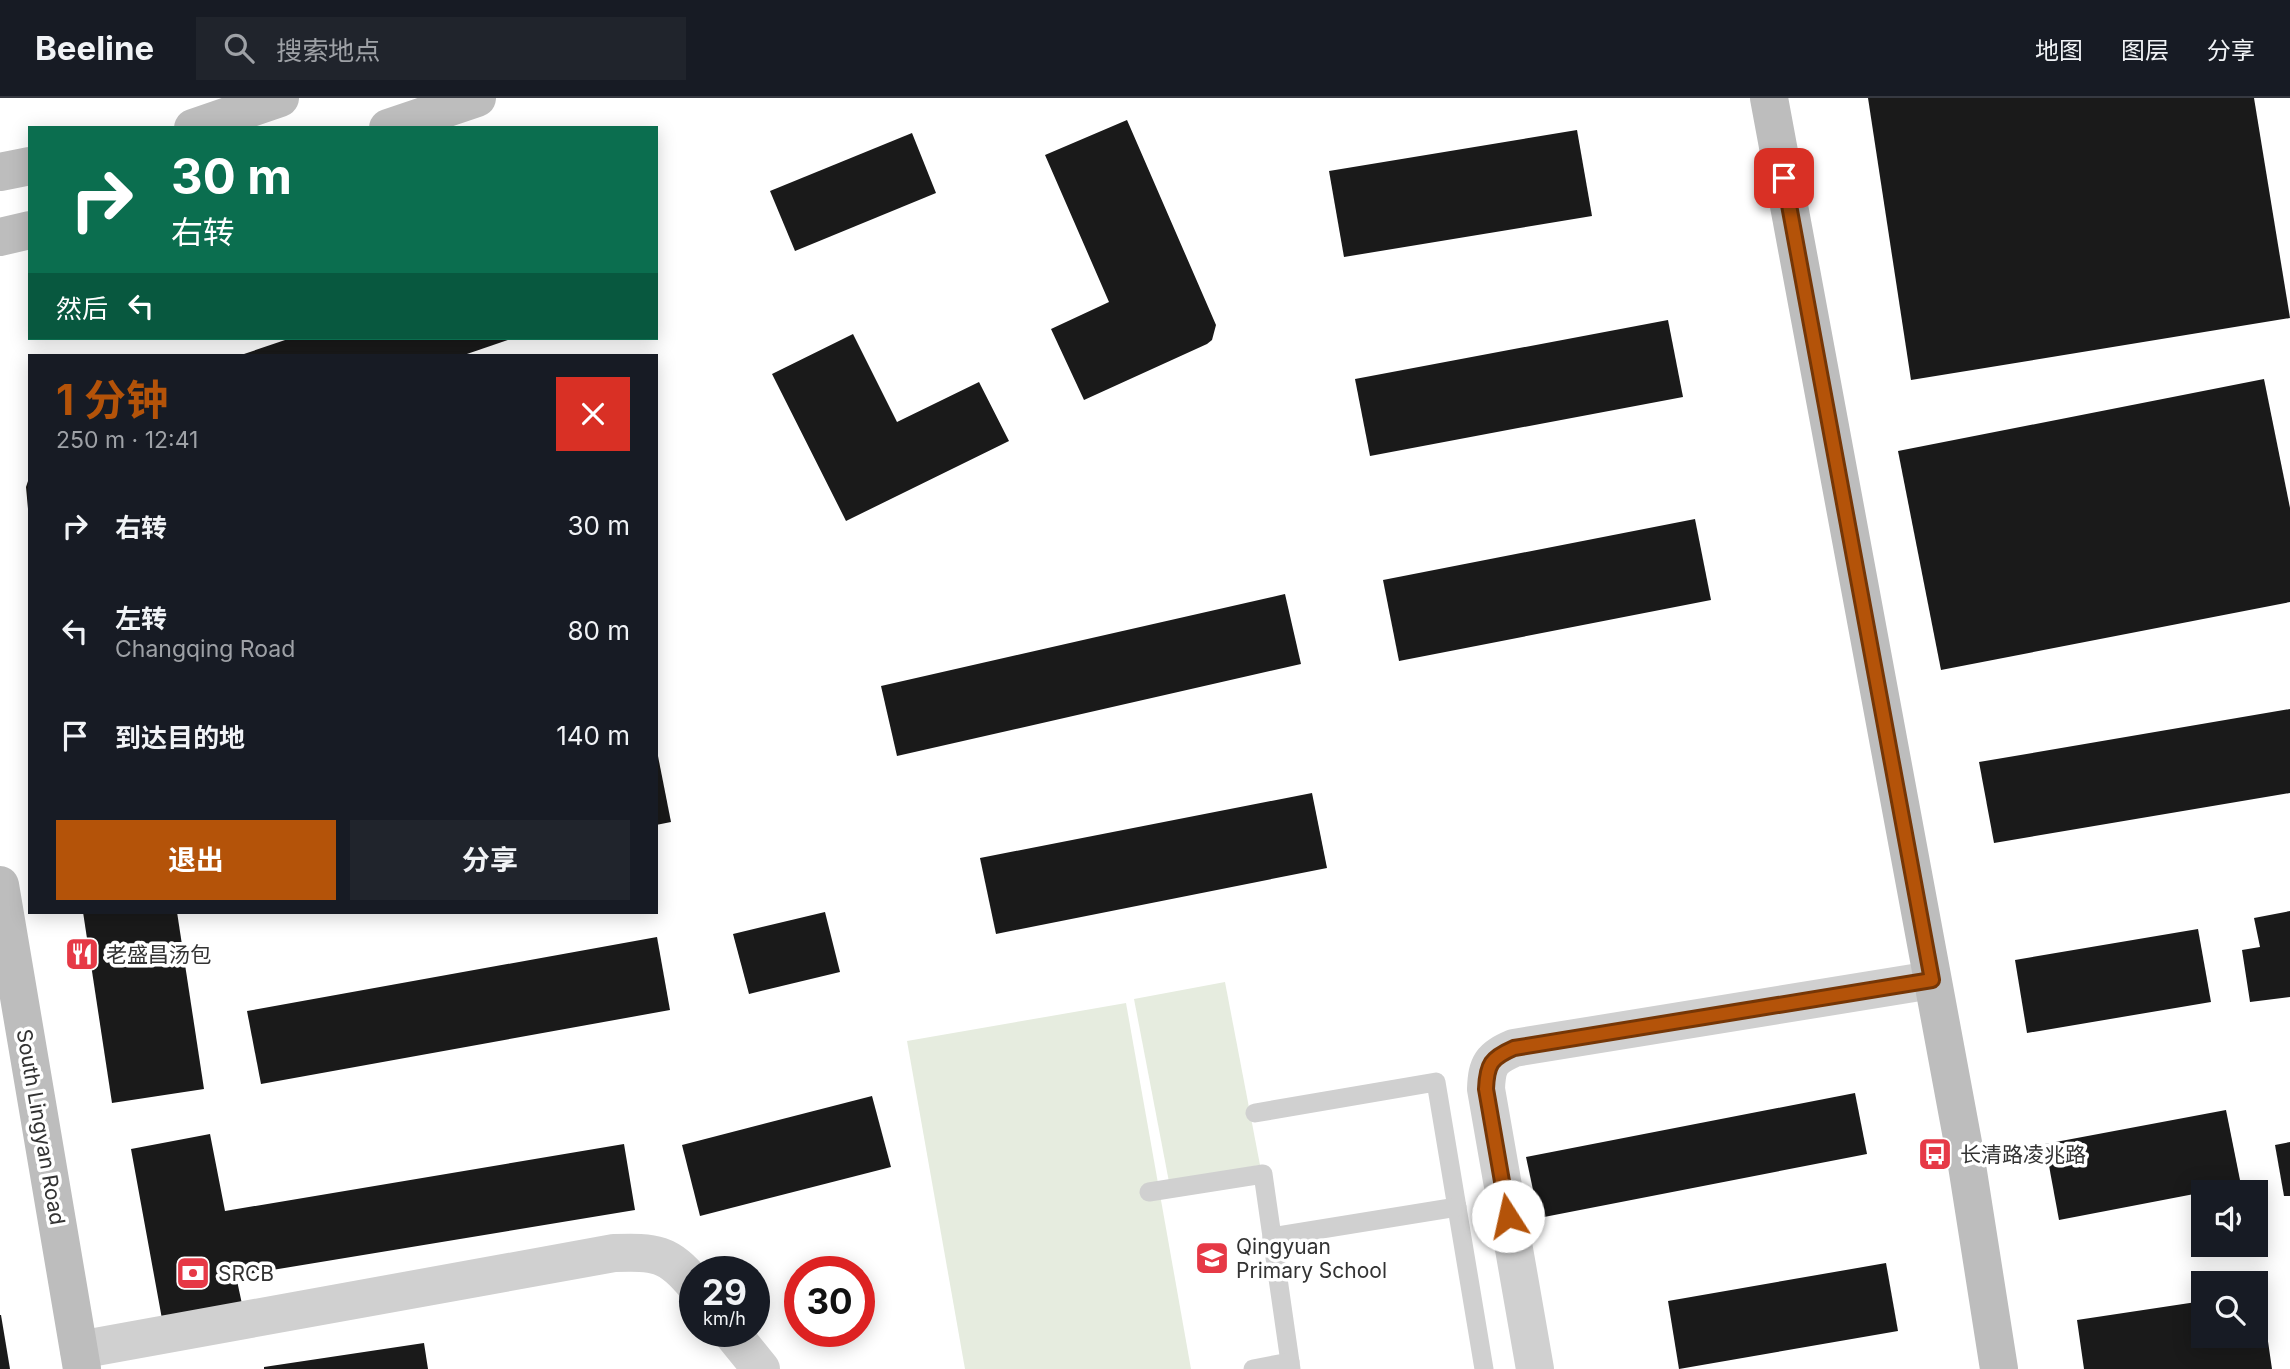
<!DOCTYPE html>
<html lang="zh">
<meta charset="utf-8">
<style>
:root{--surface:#171b24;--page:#20242c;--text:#f1f3f6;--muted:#9ea1a6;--line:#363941;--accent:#b45309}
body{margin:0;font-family:Inter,"Noto Sans SC",sans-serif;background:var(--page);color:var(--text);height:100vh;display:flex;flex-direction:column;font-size:26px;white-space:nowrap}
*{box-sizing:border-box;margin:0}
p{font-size:23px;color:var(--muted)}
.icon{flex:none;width:38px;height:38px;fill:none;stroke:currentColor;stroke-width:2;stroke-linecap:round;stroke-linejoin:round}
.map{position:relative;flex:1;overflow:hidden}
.panel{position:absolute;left:28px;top:256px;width:630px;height:560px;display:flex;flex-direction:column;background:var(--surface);border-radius:0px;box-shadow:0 4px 18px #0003}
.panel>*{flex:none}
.hud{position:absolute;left:28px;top:28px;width:630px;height:214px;border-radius:0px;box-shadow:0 4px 18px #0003;background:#0b6e4f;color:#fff;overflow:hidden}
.fabs{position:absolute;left:2191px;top:1082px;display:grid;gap:14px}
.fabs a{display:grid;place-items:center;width:77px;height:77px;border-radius:0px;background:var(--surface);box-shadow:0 4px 18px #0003;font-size:35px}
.speed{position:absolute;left:679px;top:1158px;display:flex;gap:14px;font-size:35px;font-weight:700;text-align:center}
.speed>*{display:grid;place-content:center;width:91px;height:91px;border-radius:50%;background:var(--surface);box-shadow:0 4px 18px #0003;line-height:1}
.speed small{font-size:18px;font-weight:400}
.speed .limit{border:10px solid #d22;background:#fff;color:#111}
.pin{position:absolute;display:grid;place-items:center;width:60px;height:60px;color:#fff;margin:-30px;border-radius:14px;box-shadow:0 4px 10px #0006}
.me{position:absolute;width:77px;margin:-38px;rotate:350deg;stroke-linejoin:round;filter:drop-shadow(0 0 5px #0008)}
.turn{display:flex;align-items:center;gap:24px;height:147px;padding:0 28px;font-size:32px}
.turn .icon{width:91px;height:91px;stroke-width:2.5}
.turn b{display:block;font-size:49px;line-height:60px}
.then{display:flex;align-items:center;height:66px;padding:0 28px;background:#0003;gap:14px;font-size:26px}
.round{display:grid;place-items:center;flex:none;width:74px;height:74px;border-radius:0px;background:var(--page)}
.headline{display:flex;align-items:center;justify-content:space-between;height:119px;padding:0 28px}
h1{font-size:42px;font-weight:700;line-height:52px;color:var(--accent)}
.button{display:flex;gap:14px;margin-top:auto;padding:14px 28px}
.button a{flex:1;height:80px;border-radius:0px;background:var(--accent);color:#fff;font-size:28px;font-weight:700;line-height:80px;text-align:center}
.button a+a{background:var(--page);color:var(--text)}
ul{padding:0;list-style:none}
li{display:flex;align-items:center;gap:21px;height:105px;padding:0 28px}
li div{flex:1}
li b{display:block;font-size:26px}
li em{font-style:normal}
header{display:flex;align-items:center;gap:42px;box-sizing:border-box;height:98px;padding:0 35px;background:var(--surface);border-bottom:2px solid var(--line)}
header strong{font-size:33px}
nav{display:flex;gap:38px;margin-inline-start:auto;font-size:24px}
.search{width:490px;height:63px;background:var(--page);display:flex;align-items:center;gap:18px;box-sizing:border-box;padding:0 24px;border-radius:0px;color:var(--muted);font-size:26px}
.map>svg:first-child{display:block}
</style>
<header>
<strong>Beeline</strong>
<div class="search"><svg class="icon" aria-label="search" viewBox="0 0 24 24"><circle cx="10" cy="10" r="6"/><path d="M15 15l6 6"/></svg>搜索地点</div>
<nav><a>地图</a><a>图层</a><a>分享</a></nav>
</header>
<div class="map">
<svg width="2290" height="1271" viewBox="0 0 2290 1271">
<rect width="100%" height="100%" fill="#fff"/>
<!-- green -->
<g fill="#e6ecdf">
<polygon points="1225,884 1260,1067 1169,1084 1134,901"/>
<polygon points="1126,905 1191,1271 965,1271 907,943"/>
</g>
<!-- building -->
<g fill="#1a1a1a">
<polygon points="1868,0 2254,0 2290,220 1911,282"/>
<polygon points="1127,22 1216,227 1212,242 1207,246 1084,302 1051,231 1109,204 1045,57"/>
<polygon points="1577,32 1592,118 1344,159 1329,73"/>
<polygon points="912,35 936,95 795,153 770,93"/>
<polygon points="1668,222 1683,299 1370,358 1355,281"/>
<polygon points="853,236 897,324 979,284 1009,343 846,423 772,276"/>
<polygon points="291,240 514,240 464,257 241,257"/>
<polygon points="2264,281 2290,410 2290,504 1941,572 1898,353"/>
<polygon points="29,380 30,411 28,411 26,389"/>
<polygon points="1695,421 1711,502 1399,563 1383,482"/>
<polygon points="1285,496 1301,566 897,658 881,588"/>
<polygon points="2290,611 2290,695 1994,745 1979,664"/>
<polygon points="656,648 671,724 656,727"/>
<polygon points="1312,695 1327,770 996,836 980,760"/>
<polygon points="2290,813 2290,899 2250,904 2242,852 2260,849 2254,820"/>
<polygon points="83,814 177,814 204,991 112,1005"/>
<polygon points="825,814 840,874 749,896 733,836"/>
<polygon points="2198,831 2211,904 2027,935 2015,862"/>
<polygon points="657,839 670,912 261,986 247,913"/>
<polygon points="1855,995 1867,1056 1539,1120 1526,1059"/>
<polygon points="872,998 891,1069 700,1118 682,1047"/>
<polygon points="2226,1012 2241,1087 2059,1122 2045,1046"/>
<polygon points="210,1036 225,1113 624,1046 635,1112 236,1178 242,1206 162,1221 131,1051"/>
<polygon points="2290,1044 2290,1098 2284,1098 2275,1047"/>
<polygon points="1886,1165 1898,1233 1679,1271 1668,1203"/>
<polygon points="2261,1195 2272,1271 2084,1271 2077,1222 2203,1203 2203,1237 2256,1237 2256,1196"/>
<polygon points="0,1217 1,1217 10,1271 0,1271"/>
<polygon points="424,1245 428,1271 264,1271 264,1269"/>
</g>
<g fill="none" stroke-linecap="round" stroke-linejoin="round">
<!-- lane -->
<g stroke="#d0d0d0" stroke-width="19">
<polyline points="1255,1015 1436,984 1484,1271"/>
<polyline points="1149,1094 1263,1076 1291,1271"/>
<polyline points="1272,1139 1457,1109"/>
<polyline points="1253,1271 1290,1264"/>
</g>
<!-- street -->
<g stroke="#d0d0d0" stroke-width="38">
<polyline points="731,1234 761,1271"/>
<path d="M79,1252L614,1155C655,1154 668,1154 695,1187"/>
<path d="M1535,1271L1486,991C1487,966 1491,960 1514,950L1932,882"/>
</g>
<!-- secondary -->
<g stroke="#bdbdbd" stroke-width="38">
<polyline points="1769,0 1966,1061 1999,1271"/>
<polyline points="193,30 280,0"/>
<polyline points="388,30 477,0"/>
<polyline points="0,74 30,68"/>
<polyline points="0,139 30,132"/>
<polyline points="0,787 82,1271"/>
</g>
</g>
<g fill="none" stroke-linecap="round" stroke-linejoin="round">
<!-- route casing -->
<g stroke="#753606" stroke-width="18">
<path id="route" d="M1508,1118L1486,991C1487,966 1491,960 1514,950L1932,882L1784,80"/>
</g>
<!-- route -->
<use href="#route" stroke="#b45309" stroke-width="12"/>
</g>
<!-- icons -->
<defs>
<g id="restaurant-square" transform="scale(1.75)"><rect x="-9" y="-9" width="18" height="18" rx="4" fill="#e63946" stroke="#fff"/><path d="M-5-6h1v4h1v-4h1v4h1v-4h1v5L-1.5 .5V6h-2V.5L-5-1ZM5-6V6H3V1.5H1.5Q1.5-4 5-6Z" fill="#fff"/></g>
<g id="bus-square" transform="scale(1.75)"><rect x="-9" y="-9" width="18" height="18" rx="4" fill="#e63946" stroke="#fff"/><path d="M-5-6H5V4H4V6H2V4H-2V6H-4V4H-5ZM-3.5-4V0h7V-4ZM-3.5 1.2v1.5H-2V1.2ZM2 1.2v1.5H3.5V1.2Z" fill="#fff"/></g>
<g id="school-square" transform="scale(1.75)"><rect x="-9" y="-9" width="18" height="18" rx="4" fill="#e63946" stroke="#fff"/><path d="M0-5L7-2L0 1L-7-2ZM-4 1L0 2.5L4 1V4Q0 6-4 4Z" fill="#fff"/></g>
<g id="bank-square" transform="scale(1.75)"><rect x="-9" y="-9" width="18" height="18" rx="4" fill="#e63946" stroke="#fff"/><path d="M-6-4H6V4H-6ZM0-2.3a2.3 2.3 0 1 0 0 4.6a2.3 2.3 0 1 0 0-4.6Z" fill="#fff"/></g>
</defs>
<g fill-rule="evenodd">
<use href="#restaurant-square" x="82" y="856"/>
<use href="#bus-square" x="1935" y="1056"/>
<use href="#school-square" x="1212" y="1160"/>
<use href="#bank-square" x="193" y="1175"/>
</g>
<g text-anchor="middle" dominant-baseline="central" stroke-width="7" stroke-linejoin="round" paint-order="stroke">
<!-- poi labels -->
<g font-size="21" fill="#333" stroke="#fff" text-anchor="start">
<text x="106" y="856">老盛昌汤包</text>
<text x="1960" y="1056">长清路凌兆路</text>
<text x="1236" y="1148">Qingyuan<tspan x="1236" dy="24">Primary School</tspan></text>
<text x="218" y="1175">SRCB</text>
</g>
<!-- street labels -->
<g font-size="21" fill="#333" stroke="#fff">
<text transform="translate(41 1029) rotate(80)">South Lingyan Road</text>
</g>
</g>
</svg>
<div class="fabs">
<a><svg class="icon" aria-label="sound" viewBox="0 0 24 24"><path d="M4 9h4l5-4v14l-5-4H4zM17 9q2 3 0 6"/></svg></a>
<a><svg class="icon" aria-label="search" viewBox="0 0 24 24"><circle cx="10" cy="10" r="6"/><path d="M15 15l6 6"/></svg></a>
</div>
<div class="speed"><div>29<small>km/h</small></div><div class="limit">30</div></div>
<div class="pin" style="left:1784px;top:80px;background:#d93025"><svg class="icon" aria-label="arrive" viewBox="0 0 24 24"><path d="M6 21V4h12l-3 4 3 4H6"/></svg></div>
<svg class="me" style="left:1508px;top:1118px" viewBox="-20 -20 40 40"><circle r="19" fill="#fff"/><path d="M0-13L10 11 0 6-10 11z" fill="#b45309"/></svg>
<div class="hud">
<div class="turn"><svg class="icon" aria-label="right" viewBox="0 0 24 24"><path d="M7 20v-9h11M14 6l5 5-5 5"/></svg><div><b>30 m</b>右转</div></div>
<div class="then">然后<svg class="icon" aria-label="left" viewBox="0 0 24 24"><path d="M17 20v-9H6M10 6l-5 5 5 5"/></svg></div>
</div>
<section class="panel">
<div class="headline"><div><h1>1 分钟</h1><p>250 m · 12:41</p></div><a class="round" style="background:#d93025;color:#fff"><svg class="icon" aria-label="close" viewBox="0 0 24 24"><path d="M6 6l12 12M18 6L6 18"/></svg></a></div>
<ul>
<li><svg class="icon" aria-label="right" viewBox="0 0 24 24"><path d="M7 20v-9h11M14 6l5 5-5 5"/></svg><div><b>右转</b></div><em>30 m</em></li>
<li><svg class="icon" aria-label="left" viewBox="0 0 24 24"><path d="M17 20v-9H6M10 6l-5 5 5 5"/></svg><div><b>左转</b><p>Changqing Road</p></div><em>80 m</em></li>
<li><svg class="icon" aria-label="arrive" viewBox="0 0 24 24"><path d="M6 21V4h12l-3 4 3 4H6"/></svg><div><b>到达目的地</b></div><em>140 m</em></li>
</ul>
<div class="button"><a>退出</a><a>分享</a></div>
</section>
</div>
